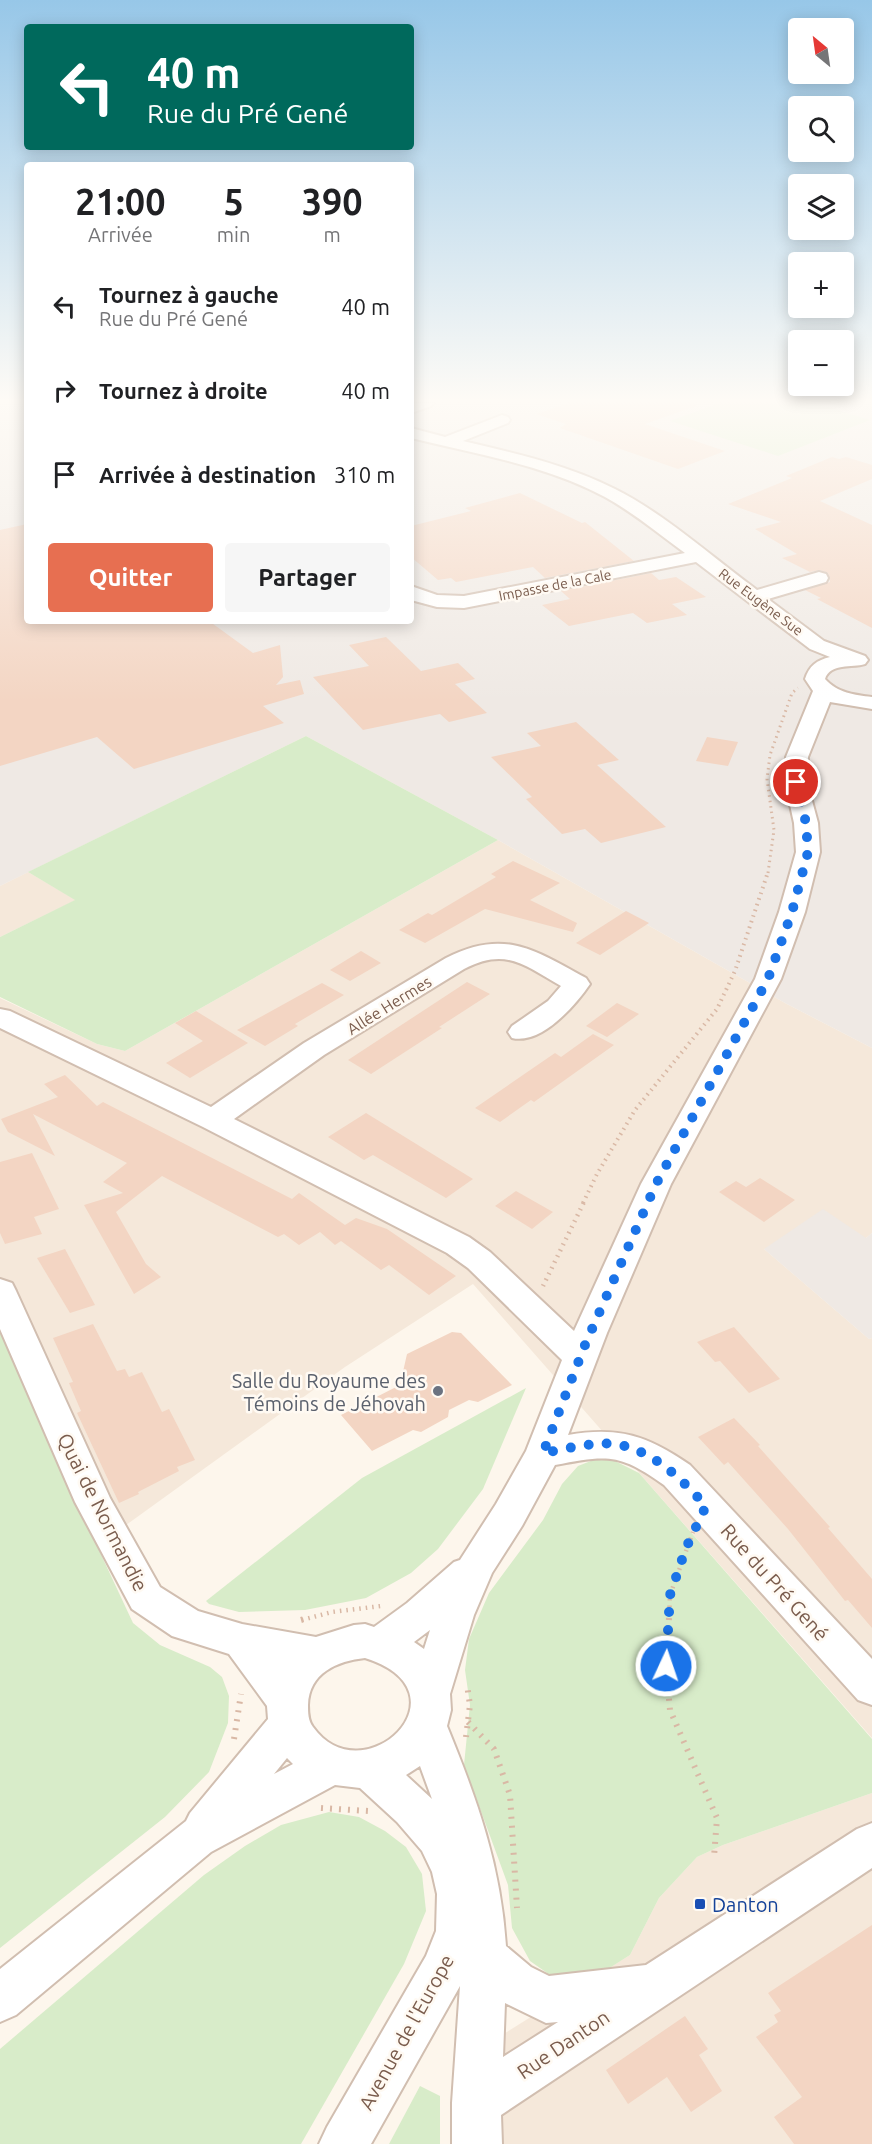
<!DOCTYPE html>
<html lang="fr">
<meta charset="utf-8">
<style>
:root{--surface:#fff;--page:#f6f6f6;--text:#202124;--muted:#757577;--accent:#e76f51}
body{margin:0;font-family:Ubuntu,sans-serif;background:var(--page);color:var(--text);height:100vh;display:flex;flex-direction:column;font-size:22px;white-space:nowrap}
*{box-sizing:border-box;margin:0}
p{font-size:20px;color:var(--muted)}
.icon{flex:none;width:33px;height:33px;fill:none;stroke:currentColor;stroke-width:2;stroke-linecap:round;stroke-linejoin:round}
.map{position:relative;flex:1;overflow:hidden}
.details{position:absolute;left:24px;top:162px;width:390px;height:462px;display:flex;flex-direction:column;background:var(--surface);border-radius:6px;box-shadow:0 3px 15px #0003}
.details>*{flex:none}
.guide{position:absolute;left:24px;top:24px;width:390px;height:126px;border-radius:6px;box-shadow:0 3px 15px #0003;background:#00695c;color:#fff;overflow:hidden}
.needle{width:39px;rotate:331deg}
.fabs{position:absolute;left:788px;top:18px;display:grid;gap:12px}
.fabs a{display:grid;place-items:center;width:66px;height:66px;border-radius:6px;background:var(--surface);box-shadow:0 3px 15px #0003;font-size:30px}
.pin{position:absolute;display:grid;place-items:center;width:51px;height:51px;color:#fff;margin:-26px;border:3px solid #fff;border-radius:50%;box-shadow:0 2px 6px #0007}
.me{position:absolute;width:66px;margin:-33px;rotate:3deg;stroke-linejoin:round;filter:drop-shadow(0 0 4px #0008)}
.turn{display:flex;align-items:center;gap:21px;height:126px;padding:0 24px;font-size:27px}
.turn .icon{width:78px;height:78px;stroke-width:2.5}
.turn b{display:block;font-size:42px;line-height:51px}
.eta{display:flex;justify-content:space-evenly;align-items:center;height:102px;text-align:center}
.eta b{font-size:36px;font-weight:600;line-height:42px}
.primary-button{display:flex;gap:12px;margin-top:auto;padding:12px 24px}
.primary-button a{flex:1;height:69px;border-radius:6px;background:var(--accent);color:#fff;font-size:24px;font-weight:600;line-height:69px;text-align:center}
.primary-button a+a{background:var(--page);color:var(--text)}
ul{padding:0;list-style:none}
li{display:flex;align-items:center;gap:18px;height:84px;padding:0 24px}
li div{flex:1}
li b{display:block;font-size:22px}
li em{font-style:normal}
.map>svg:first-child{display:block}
</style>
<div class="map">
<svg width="872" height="2144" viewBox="0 0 872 2144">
<rect width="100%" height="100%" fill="#fdf6ec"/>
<!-- residential -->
<g fill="#f5e8da">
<polygon points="498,840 785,1003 872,1048 872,1233 866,1238 764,1249 869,1339 872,1338 872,1738 473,1284 345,1367 97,1546 0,1324 0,998 97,1044 125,1051"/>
<polygon points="28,872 76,900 0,937 0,886"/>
<polygon points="872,1793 872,2144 460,2144 459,2062 630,1955 659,1898 697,1857 723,1845"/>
</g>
<!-- industrial -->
<g fill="#efe9e4">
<polygon points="0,403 27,403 27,621 411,621 411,403 872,403 872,1048 785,1003 498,840 306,736 0,886"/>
<polygon points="823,1209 866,1238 872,1233 872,1338 869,1339 764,1249"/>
</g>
<!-- green -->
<g fill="#d8ecc9">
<polygon points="719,403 815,403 870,420 778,456 670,421"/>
<polygon points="306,736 498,840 125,1051 97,1044 0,997 0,937 75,900 28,872"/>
<polygon points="0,1324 97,1546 133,1623 160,1645 210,1667 222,1677 229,1696 228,1723 209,1772 165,1817 0,1948"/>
<polygon points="526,1388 483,1489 438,1549 411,1573 366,1598 305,1610 239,1612 209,1604 206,1601 362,1478"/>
<polygon points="596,1459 611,1459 639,1473 872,1739 872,1793 723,1845 697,1857 659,1898 630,1955 589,1981 550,1975 530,1961 512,1928 508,1885 464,1765 470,1705 465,1670 469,1639 489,1593 543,1520 562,1484 578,1466"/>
<polygon points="329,1812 359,1817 385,1831 406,1847 422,1874 426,1911 404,1964 301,2144 0,2144 0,2049 204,1875 245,1846 281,1825"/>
<polygon points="420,2086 440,2096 440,2144 389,2144"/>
</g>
<!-- building -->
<g fill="#f3d5c3">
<polygon points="569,403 696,403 696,406 645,424 725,451 678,469 560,428 566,424 536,414"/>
<polygon points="832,457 839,459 846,457 872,465 872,479 820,501 872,525 872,628 817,599 821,598 805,590 830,582 828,573 820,570 810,572 782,558 797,554 755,529 781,522 728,504 792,478 786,476"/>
<polygon points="520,493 582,523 585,522 634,561 545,578 533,567 456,582 451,578 438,580 411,557 411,526 471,511 465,508"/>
<polygon points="27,524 27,621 209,621 253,653 280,645 283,677 276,685 300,680 304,694 263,706 284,723 134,769 97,737 0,766 0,530"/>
<polygon points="651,573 659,580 676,577 706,597 672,604 687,615 647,623 633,613 569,626 542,605 570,599 561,591"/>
<polygon points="386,637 421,671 458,663 475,679 455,684 487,713 449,722 440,714 363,730 313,677 369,666 349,645"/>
<polygon points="576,722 619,760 597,765 666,827 601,843 585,829 562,834 526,799 532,797 491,757 541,746 527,733"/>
<polygon points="707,737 738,742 728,766 696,761"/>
<polygon points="513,861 560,883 530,900 577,923 573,932 485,909 425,943 399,930 428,913 432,915 496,877 491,874"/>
<polygon points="626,911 649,923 600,955 576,943"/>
<polygon points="361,951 381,963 350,981 330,970"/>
<polygon points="467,982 490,994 439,1027 442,1028 371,1074 348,1060"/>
<polygon points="322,983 344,995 295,1024 298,1026 265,1046 237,1030"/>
<polygon points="617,1003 639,1014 607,1037 586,1026"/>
<polygon points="196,1011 248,1043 190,1078 166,1063 203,1041 175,1023"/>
<polygon points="593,1034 614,1045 534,1102 531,1100 500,1122 475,1108 555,1053 561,1057"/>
<polygon points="65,1075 97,1106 103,1102 292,1199 299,1193 345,1225 356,1218 387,1229 456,1276 429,1295 389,1265 381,1270 341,1241 335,1245 320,1232 299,1245 284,1234 278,1237 162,1176 116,1212 146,1264 161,1277 134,1294 84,1205 123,1193 103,1182 127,1163 33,1114 55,1156 8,1132 1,1119 58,1097 44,1084"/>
<polygon points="366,1113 473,1179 446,1198 373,1155 364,1160 328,1137"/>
<polygon points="32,1153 59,1209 34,1217 42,1234 5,1244 0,1233 0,1162"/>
<polygon points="760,1178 795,1200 764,1222 719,1192 736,1181 746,1187"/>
<polygon points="516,1191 553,1212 532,1229 495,1206"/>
<polygon points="65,1249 95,1305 70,1313 37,1258"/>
<polygon points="93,1324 117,1371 125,1369 129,1377 142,1372 162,1412 169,1409 195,1460 177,1467 179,1471 138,1492 139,1494 119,1503 77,1413 81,1411 69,1383 73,1382 53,1338"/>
<polygon points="734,1327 780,1379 749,1393 720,1361 715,1362 697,1342"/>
<polygon points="452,1332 461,1333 512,1385 478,1402 469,1400 449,1410 448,1417 421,1432 413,1430 372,1451 341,1415 400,1385 407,1354"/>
<polygon points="734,1418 760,1445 758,1446 830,1527 828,1528 872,1579 872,1628 848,1600 845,1601 788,1529 728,1462 724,1465 698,1437"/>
<polygon points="872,1925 872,2144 794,2144 774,2117 802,2097 756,2037 778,2022 774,2015 781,2011 768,1993"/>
<polygon points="685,2016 708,2049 699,2055 722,2091 691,2112 667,2077 628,2104 606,2070"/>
</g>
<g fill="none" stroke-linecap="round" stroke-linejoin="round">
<!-- minor casing -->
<g stroke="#d1beb0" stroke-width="4">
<g id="minor">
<polygon points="411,403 434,403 431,406 411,413"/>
<path d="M502,415L508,417L510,420L508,423L463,441C514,453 568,465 615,489C665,514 712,557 757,590L819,572L826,574L828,578L826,582L768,599L824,641L865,656L868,660L865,664C852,668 830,663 825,679C838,693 854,695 872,697V709L830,702L808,757L807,782L818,823L820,852L805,912L781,979L671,1184L607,1333L568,1435C619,1426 648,1436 690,1465L872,1659V1705L858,1700L664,1485C619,1453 608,1455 555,1465L522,1526L492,1573L474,1615L450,1694L451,1710L447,1726C477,1799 501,1866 506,1946L531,1967L549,1976L646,1965L857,1829L872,1823V1868L501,2115L502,2144H452V2103L460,1986L371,2144H319L327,2127L426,1956L436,1931L437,1894L432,1872L422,1851L397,1822L360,1788L335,1785L211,1852L16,2015L0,2022V1969L186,1821L190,1813L268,1719L267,1706L229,1654L172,1636L132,1609L75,1502L0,1329V1279L12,1283L16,1291L110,1498L160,1587L198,1611L242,1624L316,1637L354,1625L365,1624L374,1627L407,1603L454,1562L460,1560L496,1504L526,1451L562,1360L468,1268L447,1253L203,1127L0,1028V1009L10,1011L211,1107L304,1043L446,958C505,928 534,950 586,978L590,984C575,1006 541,1045 512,1038L508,1032L512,1026L548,1001L561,986C524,965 506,947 464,969L324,1055L234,1119L469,1237L490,1252L574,1331L641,1184L755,979L779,912L796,852L794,823L785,782L786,757L813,691L805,679C809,666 817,660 830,657L810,649L696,562L464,608L437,607L411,600V586L437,595L464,596L685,553C659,534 634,513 605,497C546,465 476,454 411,438V428L445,437ZM430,1630L424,1649L414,1642ZM365,1658C473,1692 363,1797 313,1727C308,1721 308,1712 308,1705C309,1673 337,1661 365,1658ZM287,1758L293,1764L274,1774ZM420,1766L432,1799L406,1775ZM505,2003L546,2023L558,2022L503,2057Z"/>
</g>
</g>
<!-- path-far3 -->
<polyline stroke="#d9b8a5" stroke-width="3" stroke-dasharray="1.5 4" stroke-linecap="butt" points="768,873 774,830 767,779 770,755 792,693 798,688"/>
<!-- path-far2 -->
<polyline stroke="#d9b8a5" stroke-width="4" stroke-dasharray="1.5 4.5" stroke-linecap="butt" points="583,1203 597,1174 635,1110 717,1009 735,971 768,872"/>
<!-- path-far1 -->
<g stroke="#d9b8a5" stroke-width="4.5" stroke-dasharray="1.5 5" stroke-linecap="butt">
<polyline points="543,1286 584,1202"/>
<polyline points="302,1620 332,1612 381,1606"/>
<polyline points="669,1620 670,1595 693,1532"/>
</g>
<!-- path -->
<g stroke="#d9b8a5" stroke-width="6" stroke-dasharray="2 7" stroke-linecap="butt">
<polyline points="669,1618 666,1666 670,1710 717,1818 714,1857"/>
<polyline points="301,1620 308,1618"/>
<polyline points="468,1722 494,1749 510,1795 517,1908"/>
<polyline points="466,1737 470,1705 467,1685"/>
<polyline points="234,1739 241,1694"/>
<polyline points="321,1808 368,1811"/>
</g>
<!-- minor -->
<use href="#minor" fill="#fff" fill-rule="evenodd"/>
</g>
<!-- sky -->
<linearGradient id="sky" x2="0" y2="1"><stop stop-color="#97c7e8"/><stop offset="0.57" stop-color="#fefbf6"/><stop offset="1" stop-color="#fefbf6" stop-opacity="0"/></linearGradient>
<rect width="872" height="703" fill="url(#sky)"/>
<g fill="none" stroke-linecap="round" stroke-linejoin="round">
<!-- route -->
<path stroke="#1a73e8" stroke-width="10" stroke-dasharray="0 18" d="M666,1666L670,1595L686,1548L706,1506C682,1480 657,1454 621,1445C597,1440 567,1449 543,1453L585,1345L656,1184L768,979L792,912L808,852L806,823L796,782"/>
</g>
<!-- markers -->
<circle fill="#6b7280" stroke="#fffaf3" stroke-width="2" cx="438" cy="1391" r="6"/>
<rect fill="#1a4fb4" stroke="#fffaf3" stroke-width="2" x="694" y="1898" width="12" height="12" rx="3"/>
<g text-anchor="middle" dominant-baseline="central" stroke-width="5" stroke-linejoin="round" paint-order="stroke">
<!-- far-street labels -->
<g font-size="14" fill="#7a5c4d" stroke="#fffaf3">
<text transform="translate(555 585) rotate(-11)">Impasse de la Cale</text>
<text transform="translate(761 602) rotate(37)">Rue Eugène Sue</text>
</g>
<!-- street labels -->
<g font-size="16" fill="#7a5c4d" stroke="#fffaf3">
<text transform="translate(389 1005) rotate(-32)">Allée Hermes</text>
</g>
<!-- near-worship labels -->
<g font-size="20" fill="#5b616d" stroke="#fffaf3" text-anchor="end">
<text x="426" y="1380">Salle du Royaume des<tspan x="426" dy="23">Témoins de Jéhovah</tspan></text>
</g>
<!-- near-street labels -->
<g font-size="20" fill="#7a5c4d" stroke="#fffaf3">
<text transform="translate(103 1512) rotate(63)">Quai de Normandie</text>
<text transform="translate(775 1582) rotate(48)">Rue du Pré Gené</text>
<text transform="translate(406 2032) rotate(-61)">Avenue de l'Europe</text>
<text transform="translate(563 2044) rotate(-34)">Rue Danton</text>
</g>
<!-- near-transit labels -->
<g font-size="20" fill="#164399" stroke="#fffaf3" text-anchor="start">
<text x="712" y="1904">Danton</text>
</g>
</g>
</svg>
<div class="fabs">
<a><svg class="needle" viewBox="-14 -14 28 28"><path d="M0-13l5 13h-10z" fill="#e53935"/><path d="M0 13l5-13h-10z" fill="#757577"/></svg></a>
<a><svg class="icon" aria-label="search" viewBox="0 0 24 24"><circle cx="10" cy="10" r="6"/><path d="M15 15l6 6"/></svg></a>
<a><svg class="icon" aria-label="layers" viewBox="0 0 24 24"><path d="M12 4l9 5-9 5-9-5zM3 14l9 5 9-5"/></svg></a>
<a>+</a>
<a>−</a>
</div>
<div class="pin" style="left:796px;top:782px;background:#d93025"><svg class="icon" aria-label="arrive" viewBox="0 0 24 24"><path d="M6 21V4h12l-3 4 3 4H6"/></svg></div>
<svg class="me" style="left:666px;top:1666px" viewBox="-20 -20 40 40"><circle r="17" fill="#1a73e8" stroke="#fff" stroke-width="3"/><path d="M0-11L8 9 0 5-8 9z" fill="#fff"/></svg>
<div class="guide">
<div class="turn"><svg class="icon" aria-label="left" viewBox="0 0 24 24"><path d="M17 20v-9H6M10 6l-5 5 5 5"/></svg><div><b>40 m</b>Rue du Pré Gené</div></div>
</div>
<section class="details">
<div class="eta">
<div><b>21:00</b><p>Arrivée</p></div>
<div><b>5</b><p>min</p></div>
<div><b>390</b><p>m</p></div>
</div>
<ul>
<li><svg class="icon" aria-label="left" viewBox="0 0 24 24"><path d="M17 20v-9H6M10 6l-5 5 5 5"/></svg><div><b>Tournez à gauche</b><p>Rue du Pré Gené</p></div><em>40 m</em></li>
<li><svg class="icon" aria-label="right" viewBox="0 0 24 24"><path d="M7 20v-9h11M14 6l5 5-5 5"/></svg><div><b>Tournez à droite</b></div><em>40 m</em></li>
<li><svg class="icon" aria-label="arrive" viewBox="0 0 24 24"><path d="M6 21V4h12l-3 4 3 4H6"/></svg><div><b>Arrivée à destination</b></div><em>310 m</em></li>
</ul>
<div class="primary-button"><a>Quitter</a><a>Partager</a></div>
</section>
</div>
